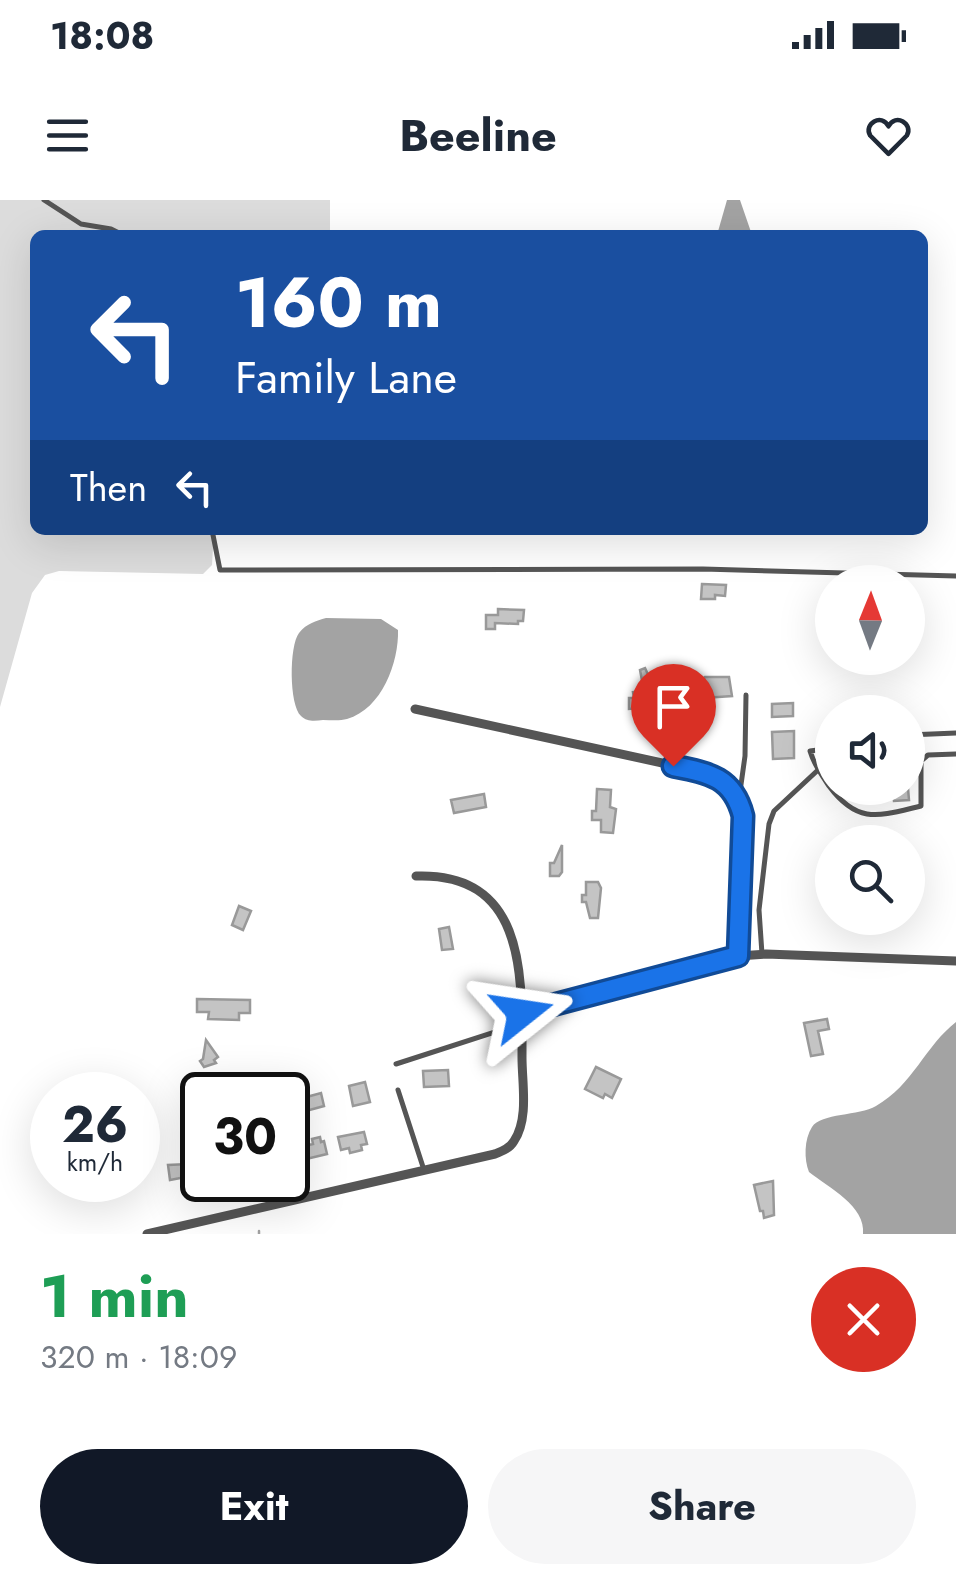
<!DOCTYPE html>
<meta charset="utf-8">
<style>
:root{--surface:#fff;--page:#f6f6f7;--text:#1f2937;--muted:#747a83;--accent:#111827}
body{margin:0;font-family:Jost,sans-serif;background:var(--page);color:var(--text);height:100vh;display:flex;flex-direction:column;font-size:38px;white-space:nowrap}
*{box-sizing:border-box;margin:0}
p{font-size:32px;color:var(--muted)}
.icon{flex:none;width:55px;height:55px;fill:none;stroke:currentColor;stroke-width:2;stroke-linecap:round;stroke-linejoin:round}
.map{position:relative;height:1034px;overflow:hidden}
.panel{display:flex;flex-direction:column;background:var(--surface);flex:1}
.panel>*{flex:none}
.banner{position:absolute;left:30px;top:30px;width:898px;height:305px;border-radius:15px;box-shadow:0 10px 40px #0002;background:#1a4fa0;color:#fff;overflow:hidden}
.needle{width:65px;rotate:1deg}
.buttons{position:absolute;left:815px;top:365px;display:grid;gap:20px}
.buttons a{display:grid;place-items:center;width:110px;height:110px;border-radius:50%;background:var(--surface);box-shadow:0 10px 40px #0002;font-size:50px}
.speed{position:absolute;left:30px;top:872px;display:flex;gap:20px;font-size:50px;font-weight:700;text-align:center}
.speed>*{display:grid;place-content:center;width:130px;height:130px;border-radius:50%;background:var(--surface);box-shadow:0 10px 40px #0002;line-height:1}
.speed small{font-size:25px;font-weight:400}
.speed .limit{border:5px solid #111;border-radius:15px;background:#fff;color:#111}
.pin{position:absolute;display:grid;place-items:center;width:85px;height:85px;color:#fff;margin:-102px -42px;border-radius:50% 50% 50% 0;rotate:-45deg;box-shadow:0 0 10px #0007}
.pin .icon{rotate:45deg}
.me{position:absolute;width:110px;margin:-55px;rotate:75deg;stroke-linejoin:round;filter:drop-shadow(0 0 8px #0008)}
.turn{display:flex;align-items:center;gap:35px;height:210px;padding:0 40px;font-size:45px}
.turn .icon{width:130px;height:130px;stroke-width:2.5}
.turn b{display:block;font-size:70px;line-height:85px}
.then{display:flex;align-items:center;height:95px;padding:0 40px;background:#0003;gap:20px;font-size:38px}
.round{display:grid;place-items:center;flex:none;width:105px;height:105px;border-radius:52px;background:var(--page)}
.summary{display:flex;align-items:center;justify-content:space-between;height:170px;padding:0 40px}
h1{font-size:60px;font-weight:700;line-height:75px;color:#1e9e55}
.primary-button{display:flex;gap:20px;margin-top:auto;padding:20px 40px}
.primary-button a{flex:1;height:115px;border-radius:60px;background:var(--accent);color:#fff;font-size:40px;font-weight:700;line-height:115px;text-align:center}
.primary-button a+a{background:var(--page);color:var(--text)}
.status{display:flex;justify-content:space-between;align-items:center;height:70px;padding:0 50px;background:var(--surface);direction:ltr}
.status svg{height:28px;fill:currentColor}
header{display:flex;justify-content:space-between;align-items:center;height:130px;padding:0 40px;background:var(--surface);font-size:45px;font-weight:700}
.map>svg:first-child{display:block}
</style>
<div class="status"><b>18:08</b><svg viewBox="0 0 49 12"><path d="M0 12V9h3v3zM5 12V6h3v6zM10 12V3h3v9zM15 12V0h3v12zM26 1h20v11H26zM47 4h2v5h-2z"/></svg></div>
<header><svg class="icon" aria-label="menu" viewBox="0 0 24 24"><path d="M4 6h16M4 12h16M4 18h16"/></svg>Beeline<svg class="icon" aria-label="heart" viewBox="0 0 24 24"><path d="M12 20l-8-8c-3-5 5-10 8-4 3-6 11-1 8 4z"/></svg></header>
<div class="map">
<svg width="956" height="1034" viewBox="0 0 956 1034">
<rect width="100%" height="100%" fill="#fff"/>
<!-- green -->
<polygon fill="#dcdcdc" points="0,0 330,0 330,35 35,35 35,330 214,330 212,365 203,374 59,371 45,375 32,393 0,507"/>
<!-- water -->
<g fill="#a3a3a3">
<polygon points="727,0 740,0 752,35 717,35"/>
<path d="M326,418L381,419L398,430C399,462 382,509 347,519C340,521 331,520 323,520C315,521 307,522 301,516C289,505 289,446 299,433C307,423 316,421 326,418Z"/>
<path d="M956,822V1034H863C866,1006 829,988 809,972C804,960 804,939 812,927C821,913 859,916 876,906C913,885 925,846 956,822Z"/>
</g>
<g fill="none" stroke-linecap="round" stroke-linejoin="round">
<!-- stream -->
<polyline stroke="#a3a3a3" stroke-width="2.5" points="259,1034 259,1031"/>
</g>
<!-- building -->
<g fill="#c4c4c4" stroke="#999" stroke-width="2.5">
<polygon points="702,384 726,385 725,396 715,395 715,399 701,399"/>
<polygon points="498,409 524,410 523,421 518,421 518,424 495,423 495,429 486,429 486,415 498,415"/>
<polygon points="645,468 655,490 655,507 629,509 629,498 634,498 633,492 644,491 640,470"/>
<polygon points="705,477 729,477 732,496 704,498 701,483"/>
<polygon points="793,503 793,516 772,517 772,504"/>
<polygon points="794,531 794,558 773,559 772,532"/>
<polygon points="893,588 908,588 909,600 894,601"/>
<polygon points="597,589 611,590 610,607 616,609 613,633 601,632 601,620 592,620 592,611 596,611"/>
<polygon points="484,594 486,607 454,613 451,600"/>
<polygon points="562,645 562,672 559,676 550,676 550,663 554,663"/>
<polygon points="586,682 598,682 601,688 598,718 590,718 586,702 582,702 582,695 586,695"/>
<polygon points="239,706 251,711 243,730 232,725"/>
<polygon points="449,727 453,749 442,750 439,729"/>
<polygon points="197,799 250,800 250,813 239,813 239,820 208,819 209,812 197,812"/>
<polygon points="827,819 829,829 818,831 823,854 811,856 804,823"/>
<polygon points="206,840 218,857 214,860 216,863 204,867 200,861 203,859"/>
<polygon points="596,867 621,879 612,898 605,894 603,898 585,889"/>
<polygon points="448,870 449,886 424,887 423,871"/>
<polygon points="365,882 370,902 353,906 349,886"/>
<polygon points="321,893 324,906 306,911 303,898"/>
<polygon points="364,932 367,944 361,945 362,950 350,953 349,948 341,950 338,937"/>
<polygon points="320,937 321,942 324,941 327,954 302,960 300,947 313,944 312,939"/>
<polygon points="189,964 191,976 170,980 168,965"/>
<polygon points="773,981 774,1015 764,1018 763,1011 760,1011 754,985"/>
</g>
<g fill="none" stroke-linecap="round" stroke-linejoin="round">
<!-- service -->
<g stroke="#555" stroke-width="5">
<polyline points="44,0 81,24 111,29 123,35"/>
<polyline points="212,330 220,370 703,369 956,376"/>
<polyline points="908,535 956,533"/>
<path d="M832,548L810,551C814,564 821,574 829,586C858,625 879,616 921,606V561L928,555L956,554"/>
<polyline points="739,599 745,556 746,495"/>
<polyline points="762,754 759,710 769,624 774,611 818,570"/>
<polyline points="396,864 520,824"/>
<polyline points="398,890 424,970"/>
</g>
<!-- minor -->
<g stroke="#555" stroke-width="9">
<path d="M415,509L699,571C724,580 737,590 743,616L738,756"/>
<polyline points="522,813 738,756 766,754 956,761"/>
<path d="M147,1034L495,954C503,951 510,948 514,941C529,919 522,883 522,858C522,777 527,672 416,676"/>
</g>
</g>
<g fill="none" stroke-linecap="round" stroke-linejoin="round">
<!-- route casing -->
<g stroke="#114b97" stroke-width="25">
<path id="route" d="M522,813L738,756L743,616C733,577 709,573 673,566"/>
</g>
<!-- route -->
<use href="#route" stroke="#1a73e8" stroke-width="18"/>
</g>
</svg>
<div class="buttons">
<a><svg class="needle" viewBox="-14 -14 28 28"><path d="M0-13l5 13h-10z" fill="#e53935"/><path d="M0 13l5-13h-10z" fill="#747a83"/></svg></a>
<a><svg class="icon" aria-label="sound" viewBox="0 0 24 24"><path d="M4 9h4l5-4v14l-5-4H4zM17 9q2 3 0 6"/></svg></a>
<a><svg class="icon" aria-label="search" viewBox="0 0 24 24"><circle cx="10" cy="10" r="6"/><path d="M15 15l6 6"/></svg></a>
</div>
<div class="speed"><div>26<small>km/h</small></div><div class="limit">30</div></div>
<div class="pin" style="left:673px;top:566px;background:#d93025"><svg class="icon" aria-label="arrive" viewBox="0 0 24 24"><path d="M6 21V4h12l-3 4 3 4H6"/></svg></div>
<svg class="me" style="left:522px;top:813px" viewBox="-20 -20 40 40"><path d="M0-17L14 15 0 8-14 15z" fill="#1a73e8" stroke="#fff" stroke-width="4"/></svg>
<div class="banner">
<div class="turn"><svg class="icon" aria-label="left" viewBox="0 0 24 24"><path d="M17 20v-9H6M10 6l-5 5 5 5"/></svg><div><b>160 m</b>Family Lane</div></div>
<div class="then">Then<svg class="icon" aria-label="left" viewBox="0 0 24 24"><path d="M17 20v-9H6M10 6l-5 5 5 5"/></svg></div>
</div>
</div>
<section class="panel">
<div class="summary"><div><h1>1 min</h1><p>320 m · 18:09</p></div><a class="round" style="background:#d93025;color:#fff"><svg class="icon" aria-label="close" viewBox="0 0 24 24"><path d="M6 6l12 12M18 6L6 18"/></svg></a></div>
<div class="primary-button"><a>Exit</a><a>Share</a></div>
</section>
